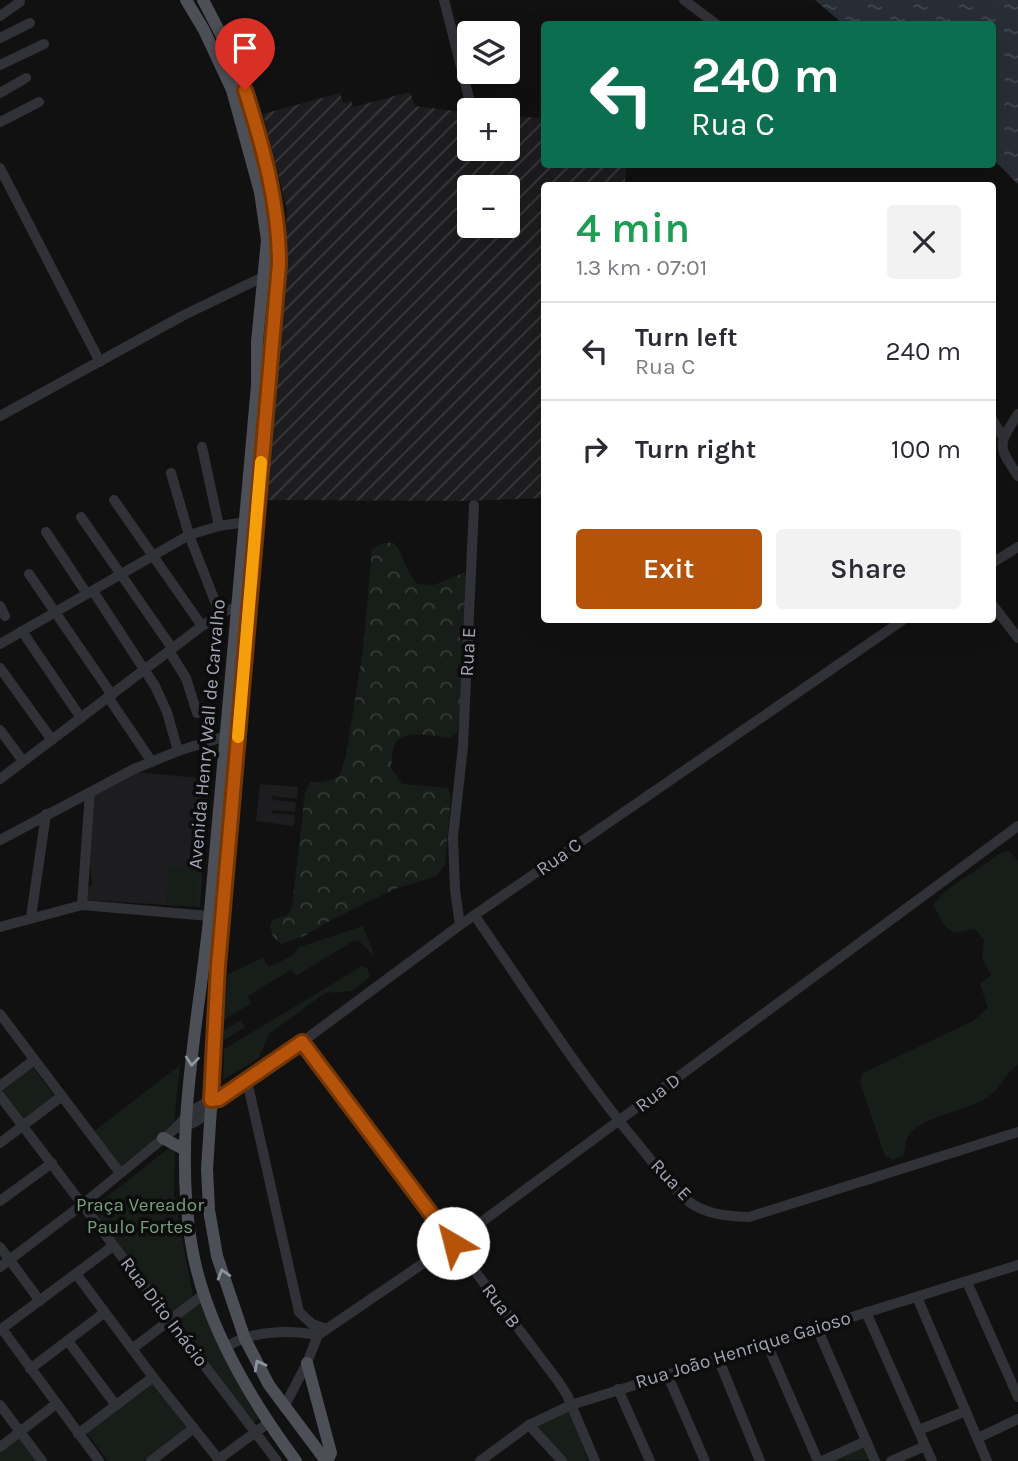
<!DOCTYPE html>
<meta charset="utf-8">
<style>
:root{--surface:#fff;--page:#f2f2f3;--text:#2b2b33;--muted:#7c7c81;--line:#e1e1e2;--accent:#b45309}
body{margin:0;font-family:Karla,sans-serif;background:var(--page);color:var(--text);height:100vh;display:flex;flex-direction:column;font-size:26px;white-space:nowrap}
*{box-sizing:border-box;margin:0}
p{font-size:23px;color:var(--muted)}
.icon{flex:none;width:38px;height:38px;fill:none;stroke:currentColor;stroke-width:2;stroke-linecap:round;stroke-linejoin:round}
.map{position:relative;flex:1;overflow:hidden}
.drawer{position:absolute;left:541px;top:182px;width:455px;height:441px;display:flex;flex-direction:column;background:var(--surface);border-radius:7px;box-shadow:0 7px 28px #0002}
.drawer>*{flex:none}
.top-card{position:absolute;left:541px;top:21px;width:455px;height:147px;border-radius:7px;box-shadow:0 7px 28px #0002;background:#0b6e4f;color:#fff;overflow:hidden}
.tools{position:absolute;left:457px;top:21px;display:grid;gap:14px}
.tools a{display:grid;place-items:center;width:63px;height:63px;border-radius:7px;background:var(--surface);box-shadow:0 7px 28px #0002;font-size:35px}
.pin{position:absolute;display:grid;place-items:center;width:60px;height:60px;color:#fff;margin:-72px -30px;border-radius:50% 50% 50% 0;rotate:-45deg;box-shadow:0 0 7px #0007}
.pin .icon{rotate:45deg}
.me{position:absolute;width:77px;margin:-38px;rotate:323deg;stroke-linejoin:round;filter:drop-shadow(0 0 5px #0008)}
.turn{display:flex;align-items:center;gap:24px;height:147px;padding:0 35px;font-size:32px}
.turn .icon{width:91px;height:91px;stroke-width:2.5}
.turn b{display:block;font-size:49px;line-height:60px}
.round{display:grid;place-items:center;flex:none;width:74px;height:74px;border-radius:7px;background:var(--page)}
.overview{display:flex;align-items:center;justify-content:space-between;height:119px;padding:0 35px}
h1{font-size:42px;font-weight:600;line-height:52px;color:#1e9e55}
.cta{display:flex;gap:14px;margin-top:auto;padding:14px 35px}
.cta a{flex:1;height:80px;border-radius:7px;background:var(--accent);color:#fff;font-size:28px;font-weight:600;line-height:80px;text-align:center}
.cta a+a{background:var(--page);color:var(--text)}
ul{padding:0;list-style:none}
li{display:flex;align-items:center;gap:21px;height:98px;padding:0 35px;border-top:2px solid var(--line)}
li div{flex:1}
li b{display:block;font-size:26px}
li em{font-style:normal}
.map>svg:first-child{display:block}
</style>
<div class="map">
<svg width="1018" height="1461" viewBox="0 0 1018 1461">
<defs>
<pattern id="industrial-furrows" width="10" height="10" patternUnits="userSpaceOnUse" patternTransform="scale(1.75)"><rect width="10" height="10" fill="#1d1d1f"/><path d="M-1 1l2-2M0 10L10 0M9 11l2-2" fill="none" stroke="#3b3b3d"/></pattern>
<pattern id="forest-crowns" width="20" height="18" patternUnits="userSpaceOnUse" patternTransform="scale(1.75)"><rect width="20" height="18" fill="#171d18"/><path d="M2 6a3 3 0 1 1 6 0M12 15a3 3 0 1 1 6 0" fill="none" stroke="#363b37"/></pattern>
<pattern id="water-ripples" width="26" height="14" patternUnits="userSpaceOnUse" patternTransform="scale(1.75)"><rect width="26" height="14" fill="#272e36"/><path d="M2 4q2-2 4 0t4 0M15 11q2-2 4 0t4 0" fill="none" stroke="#434951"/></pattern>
</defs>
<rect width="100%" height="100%" fill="#111112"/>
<!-- built -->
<g fill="#1d1d1f">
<polygon points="135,772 209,779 200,907 86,900 87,887 92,885 90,864 95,791"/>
<polygon points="260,784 298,787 297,799 272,796 273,800 296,802 295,812 271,810 272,813 295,815 294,826 256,821"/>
</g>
<!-- industrial -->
<path fill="url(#industrial-furrows)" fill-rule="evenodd" d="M410,92L415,106L469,113V149H508V116L544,118V164L626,165L625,185L544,186V498L466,501L265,500L280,330L287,210L263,114L340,93L343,103L351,101L353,107ZM469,187H508V226H469Z"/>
<!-- green -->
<g fill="#171d18">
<path d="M1010,851L1018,861V1065C1006,1072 1001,1089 988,1097C966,1112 926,1114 909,1135C905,1140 906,1149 903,1156L893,1160L885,1156L860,1082L863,1073L973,1021L988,1008L980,984L991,975L982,958L984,940L975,929L954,933L945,926L933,905L944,892L1002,852Z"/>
<polygon points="169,866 199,869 195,906 166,904"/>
<polygon points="363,926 375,957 358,940 350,943 296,976 291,970 248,996 251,1004 223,1020 228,974 263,958 269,967 292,956 299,947"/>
<polygon points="362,966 367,968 370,977 352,991 325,993 269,1034 259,1058 223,1080 224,1049"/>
<polygon points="241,1020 245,1027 223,1041 224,1030"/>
<polygon points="180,1065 174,1124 118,1168 92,1133"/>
<polygon points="32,1066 55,1097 24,1121 1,1093"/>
<polygon points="170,1147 175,1150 174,1194 193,1297 170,1315 90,1210"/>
<polygon points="200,1303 220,1347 259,1418 253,1423 174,1322"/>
<polygon points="152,1380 188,1427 143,1461 108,1461 85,1431"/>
<polygon points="568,1408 589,1461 567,1461 536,1425"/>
<polygon points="21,1437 38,1461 0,1461 0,1452"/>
<polygon points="865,1443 872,1460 825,1461"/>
</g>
<!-- forest -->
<path fill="url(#forest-crowns)" d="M383,543H394C405,556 405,573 418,584L434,585L464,573L467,580L460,717L457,733L450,738C435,737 400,727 394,746C392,753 392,761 391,768L402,784L447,788L451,795L445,865L437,876L395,889L333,919L304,936L281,944L273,937L270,925L273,920L287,915L292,908L305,792L311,782H322L335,779L340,775L346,755L363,650L372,549Z"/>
<!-- water -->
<polygon fill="url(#water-ripples)" points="815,0 1018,0 1018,184 992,158 992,24 843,24"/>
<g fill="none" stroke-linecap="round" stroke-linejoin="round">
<!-- minor -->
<g stroke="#313237" stroke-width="10">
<polyline points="444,0 470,102"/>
<polyline points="684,0 716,24"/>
<polyline points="0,16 20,2"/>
<polyline points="0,38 30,23"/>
<polyline points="0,65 44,44"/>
<polyline points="0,93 26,78"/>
<polyline points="0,122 39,102"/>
<polyline points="0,168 100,362"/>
<path d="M1018,414C998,445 997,445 1018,476"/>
<polyline points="0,416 184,315 263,277"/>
<polyline points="992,419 1003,437"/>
<polyline points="202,447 219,526"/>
<polyline points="171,473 189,535 220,614"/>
<polyline points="114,500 202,626"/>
<polyline points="81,517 172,648"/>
<polyline points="46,532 87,594"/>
<polyline points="992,563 1018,547"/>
<polyline points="29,574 112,695"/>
<polyline points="93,591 155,686 167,712 178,751"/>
<polyline points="992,604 1018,638"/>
<polyline points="0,606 5,616"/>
<polyline points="22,631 81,718"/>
<polyline points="0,644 189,535 219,526 246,522"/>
<polyline points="169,651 186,678 197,713"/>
<polyline points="0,668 52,740"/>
<polyline points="108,697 152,762"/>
<polyline points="0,730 23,761"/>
<polyline points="0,779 202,626 225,611 238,607"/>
<polyline points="0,840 134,769 178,751 226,736"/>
<polyline points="82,905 90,792"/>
<path d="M475,916C529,994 581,1076 642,1149C657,1167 671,1188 688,1201C706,1215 728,1216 749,1217L1018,1132"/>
<polyline points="31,917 46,814"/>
<polyline points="460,925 455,890 453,837 463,746 474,505"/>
<polyline points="0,927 82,905 209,916"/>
<polyline points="0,1014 120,1173"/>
<polyline points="302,1042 558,1381 567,1395 595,1461"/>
<polyline points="247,1081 299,1312 312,1324 327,1329"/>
<polyline points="0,1086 34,1060"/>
<polyline points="0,1096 277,1461"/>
<path d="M176,1128C195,1126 209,1113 219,1099L302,1042L460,925L903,620"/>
<polyline points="0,1143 62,1096"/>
<polyline points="0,1201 52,1163"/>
<polyline points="0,1247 40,1301"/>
<path d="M0,1267L83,1204L176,1128C187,1115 201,1102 217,1099"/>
<polyline points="77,1275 153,1377 220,1461"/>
<polyline points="967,1282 1018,1397"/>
<polyline points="917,1297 987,1461"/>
<polyline points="866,1312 932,1461"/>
<polyline points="817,1328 875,1461"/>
<polyline points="2,1329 99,1461"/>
<polyline points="0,1330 113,1246"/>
<polyline points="68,1341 115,1404"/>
<polyline points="767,1344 818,1461"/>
<path d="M227,1347C250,1330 291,1330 318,1335"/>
<polyline points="132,1349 204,1294"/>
<polyline points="718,1358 760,1461"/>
<polyline points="30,1369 104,1313"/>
<polyline points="667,1374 705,1461"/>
<polyline points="618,1389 650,1461"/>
<polyline points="0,1405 42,1461"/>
<polyline points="284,1407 307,1363 318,1335 453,1243 1018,826"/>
<polyline points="529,1425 562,1461"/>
<polyline points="919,1430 966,1411"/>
<polyline points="78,1434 153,1377"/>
<polyline points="978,1438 1018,1419"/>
<polyline points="0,1447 56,1404"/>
<polyline points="219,1459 268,1423"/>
<polyline points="151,1461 194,1428"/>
<polyline points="480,1461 529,1425 571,1405 1018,1265"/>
<polyline points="822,1461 866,1441"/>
<polyline points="891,1461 925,1446"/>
</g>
<!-- major -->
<g stroke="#4d4f56" stroke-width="12">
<path d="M186,0L204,30L232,90L260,192L267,240L257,342V385C243,560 227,735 210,911C199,1020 173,1132 191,1242C203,1320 250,1399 296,1461"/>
<polyline points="203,0 228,48 253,113 272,187 279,248 270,375 218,966 215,1047 207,1169 209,1210 217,1256 245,1339 269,1385 326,1461"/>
<polyline points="163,1138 185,1150"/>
<polyline points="307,1363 331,1453 327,1461"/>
</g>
</g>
<!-- one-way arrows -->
<defs><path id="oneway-chevron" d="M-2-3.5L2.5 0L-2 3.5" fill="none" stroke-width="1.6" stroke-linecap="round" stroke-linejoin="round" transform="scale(1.75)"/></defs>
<g stroke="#9094a1">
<use href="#oneway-chevron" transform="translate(192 1061) rotate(96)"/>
<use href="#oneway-chevron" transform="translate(223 1274) rotate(-107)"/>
<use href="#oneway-chevron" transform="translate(259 1365) rotate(-118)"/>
</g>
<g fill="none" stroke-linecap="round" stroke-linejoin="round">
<!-- route casing -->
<g stroke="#753606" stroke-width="18">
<path id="route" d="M245,90C263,147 279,204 279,264L218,966L211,1100L219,1099L302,1042L453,1243"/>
</g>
<!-- route -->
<use href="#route" stroke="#b45309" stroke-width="12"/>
<!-- slow -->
<polyline stroke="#f59e0b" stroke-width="12" points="238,737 261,462"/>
</g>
<g text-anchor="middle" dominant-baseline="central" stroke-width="7" stroke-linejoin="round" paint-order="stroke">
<!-- street labels -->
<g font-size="19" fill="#a1a5b4" stroke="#0c0c0d">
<text transform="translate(468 652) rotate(-87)">Rua E</text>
<text transform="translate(207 734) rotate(-85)">Avenida Henry Wall de Carvalho</text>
<text transform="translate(559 857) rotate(-35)">Rua C</text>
<text transform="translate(658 1093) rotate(-37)">Rua D</text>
<text transform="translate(671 1180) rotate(46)">Rua E</text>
<text transform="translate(501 1306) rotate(53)">Rua B</text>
<text transform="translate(164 1312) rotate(53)">Rua Dito Inácio</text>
<text transform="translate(743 1350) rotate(-17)">Rua João Henrique Gaioso</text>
</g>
<!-- park labels -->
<g font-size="19" fill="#77a07d" stroke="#0c0c0d">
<text x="140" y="1205">Praça Vereador<tspan x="140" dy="22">Paulo Fortes</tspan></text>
</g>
</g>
</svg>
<div class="tools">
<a><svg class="icon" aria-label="layers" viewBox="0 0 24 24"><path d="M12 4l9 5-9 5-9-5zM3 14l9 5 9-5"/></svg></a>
<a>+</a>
<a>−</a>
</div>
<div class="pin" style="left:245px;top:90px;background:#d93025"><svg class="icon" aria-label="arrive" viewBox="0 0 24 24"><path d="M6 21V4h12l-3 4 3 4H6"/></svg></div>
<svg class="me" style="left:453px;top:1243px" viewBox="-20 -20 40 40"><circle r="19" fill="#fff"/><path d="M0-13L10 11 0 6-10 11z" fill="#b45309"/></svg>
<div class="top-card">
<div class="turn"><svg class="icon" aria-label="left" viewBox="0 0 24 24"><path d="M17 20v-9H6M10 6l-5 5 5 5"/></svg><div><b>240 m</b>Rua C</div></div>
</div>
<section class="drawer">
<div class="overview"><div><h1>4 min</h1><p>1.3 km · 07:01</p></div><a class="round"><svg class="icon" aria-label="close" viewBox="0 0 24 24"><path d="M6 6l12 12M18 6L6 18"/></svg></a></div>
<ul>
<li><svg class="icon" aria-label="left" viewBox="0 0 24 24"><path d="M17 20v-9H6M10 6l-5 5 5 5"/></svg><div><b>Turn left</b><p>Rua C</p></div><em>240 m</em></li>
<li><svg class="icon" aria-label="right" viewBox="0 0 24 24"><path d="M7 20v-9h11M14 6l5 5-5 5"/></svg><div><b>Turn right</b></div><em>100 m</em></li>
</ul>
<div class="cta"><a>Exit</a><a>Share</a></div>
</section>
</div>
